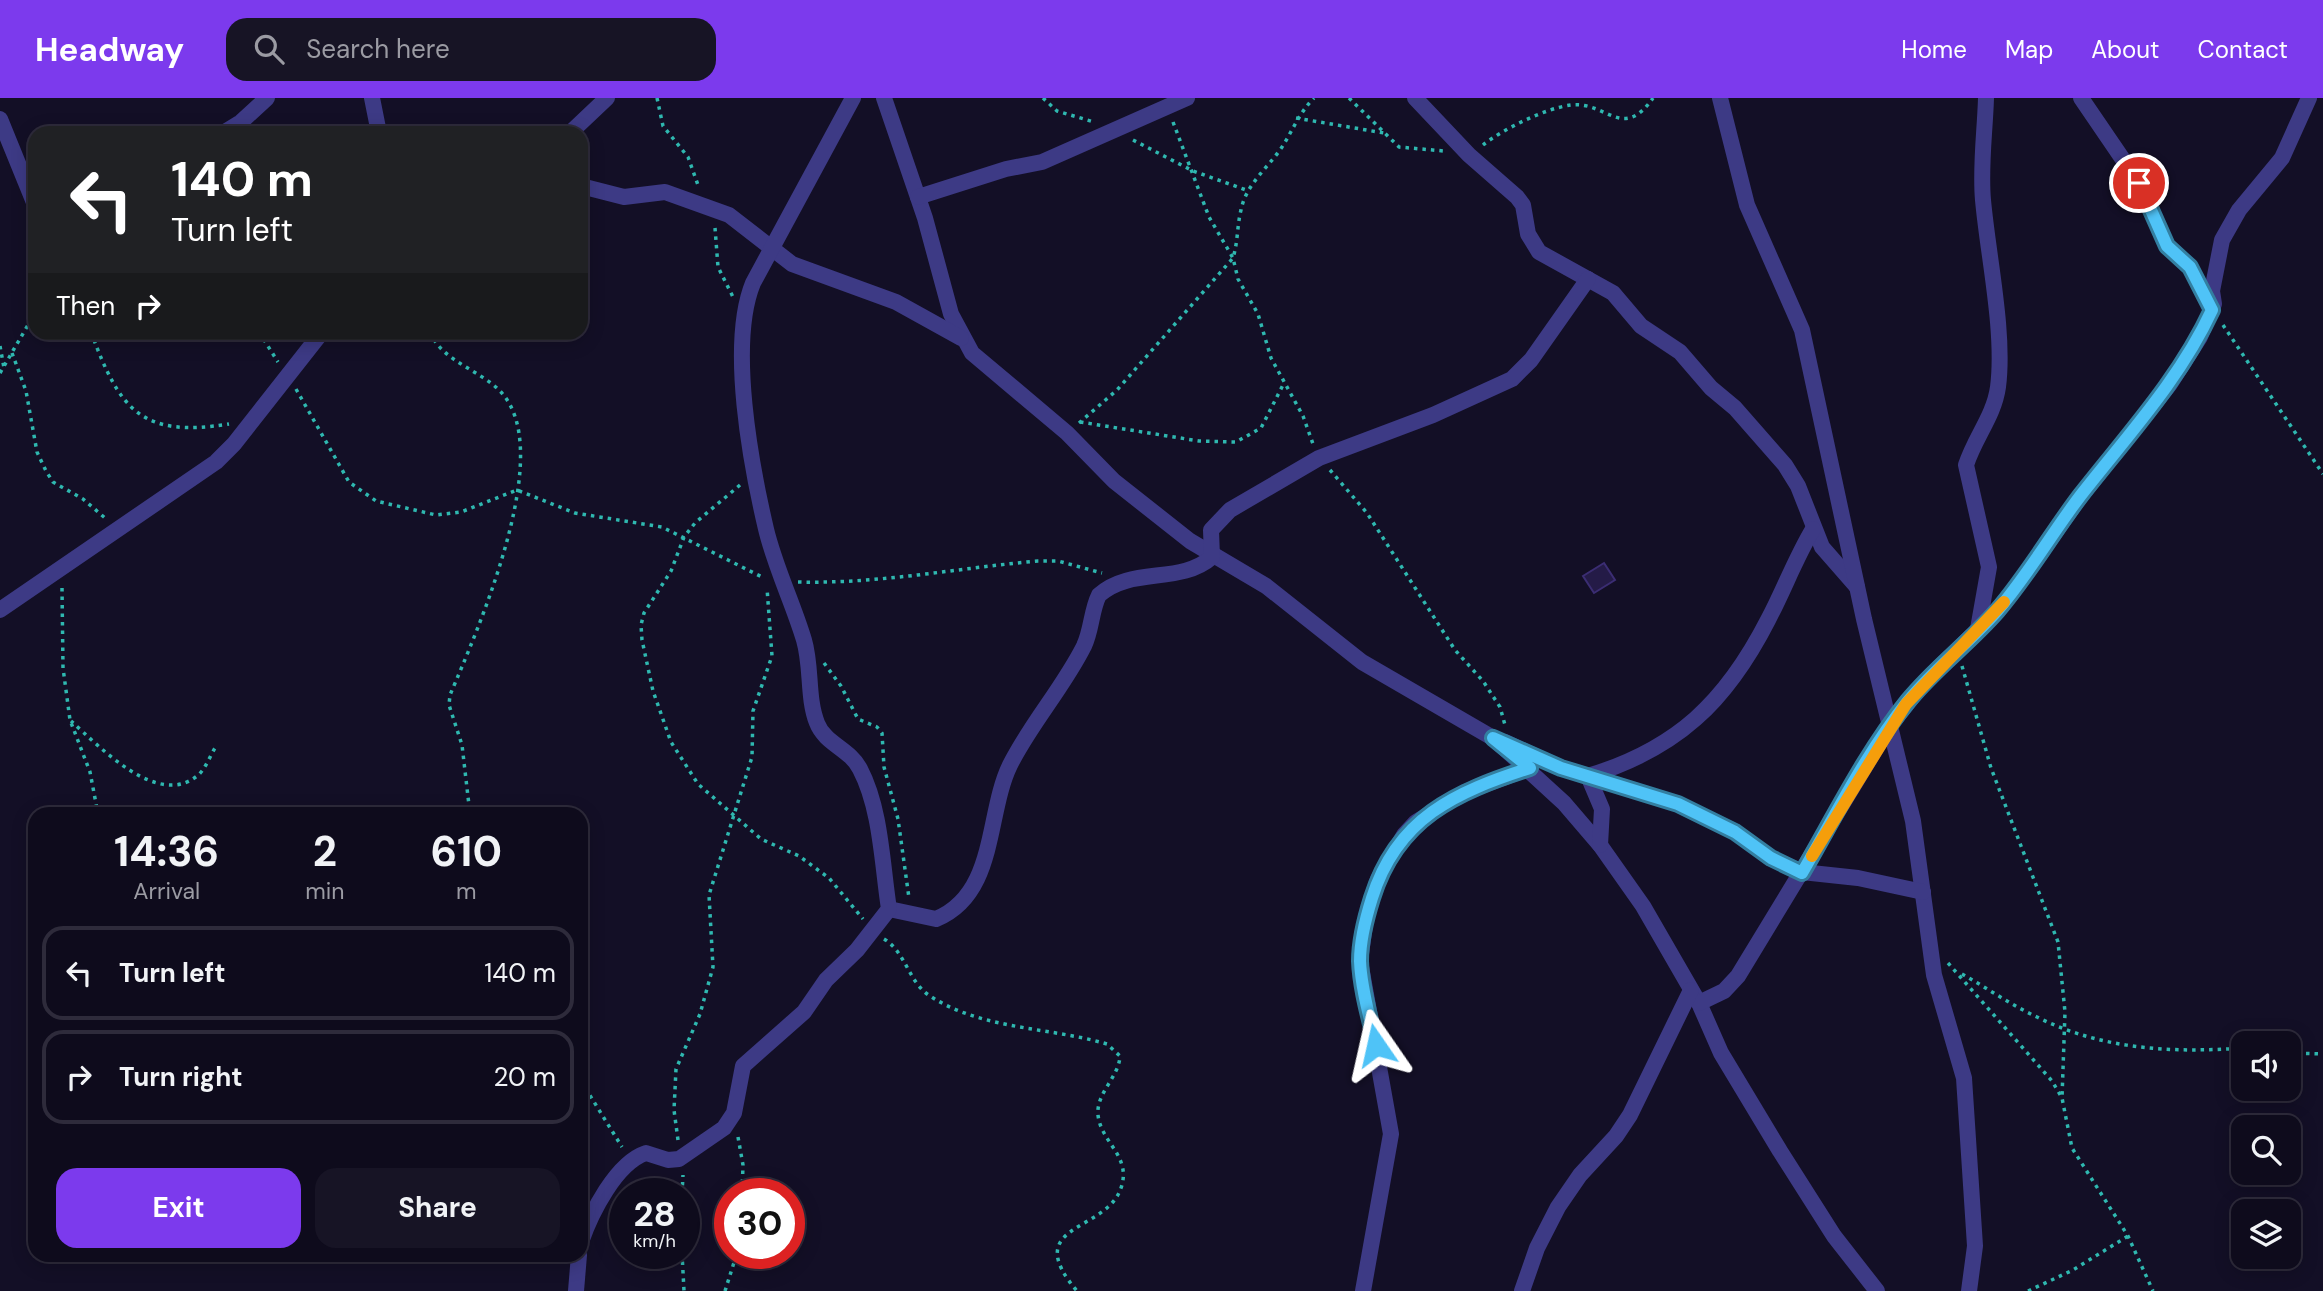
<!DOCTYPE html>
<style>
:root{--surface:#0e0b1c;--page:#171425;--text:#f1f3f6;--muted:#9b9ba3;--line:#2e2b3b;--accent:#7c3aed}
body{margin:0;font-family:"DM Sans",sans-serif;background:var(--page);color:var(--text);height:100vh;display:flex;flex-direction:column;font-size:26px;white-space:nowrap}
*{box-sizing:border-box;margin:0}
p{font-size:23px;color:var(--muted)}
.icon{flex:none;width:38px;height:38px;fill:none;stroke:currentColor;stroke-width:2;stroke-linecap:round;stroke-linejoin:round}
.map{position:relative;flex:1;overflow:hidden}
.sheet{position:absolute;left:28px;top:709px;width:560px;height:455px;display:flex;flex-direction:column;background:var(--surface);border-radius:21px;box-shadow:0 4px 18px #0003,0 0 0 2px var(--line)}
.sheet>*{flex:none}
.banner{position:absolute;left:28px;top:28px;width:560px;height:214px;border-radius:21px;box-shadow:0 4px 18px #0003,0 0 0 2px var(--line);background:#202124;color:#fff;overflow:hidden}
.fabs{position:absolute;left:2231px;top:933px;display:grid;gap:14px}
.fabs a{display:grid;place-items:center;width:70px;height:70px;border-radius:14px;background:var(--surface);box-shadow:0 4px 18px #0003,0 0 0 2px var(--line);font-size:35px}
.speed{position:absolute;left:609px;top:1080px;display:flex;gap:14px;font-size:35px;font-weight:700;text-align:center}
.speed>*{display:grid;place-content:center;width:91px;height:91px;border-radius:50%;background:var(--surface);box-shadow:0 4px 18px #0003,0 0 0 2px var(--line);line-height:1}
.speed small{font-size:18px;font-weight:400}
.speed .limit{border:10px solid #d22;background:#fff;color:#111}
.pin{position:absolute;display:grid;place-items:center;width:60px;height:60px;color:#fff;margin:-30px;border:4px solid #fff;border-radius:50%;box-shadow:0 2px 7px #0007}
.me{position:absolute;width:77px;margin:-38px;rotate:349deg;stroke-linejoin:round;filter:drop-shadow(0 0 5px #0008)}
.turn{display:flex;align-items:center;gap:24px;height:147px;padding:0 28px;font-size:32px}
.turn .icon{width:91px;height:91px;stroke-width:2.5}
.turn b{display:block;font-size:49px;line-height:60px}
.then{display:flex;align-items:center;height:66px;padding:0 28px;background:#0003;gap:14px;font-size:26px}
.eta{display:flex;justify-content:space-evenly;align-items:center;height:119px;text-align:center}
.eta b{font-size:42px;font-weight:700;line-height:49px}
.primary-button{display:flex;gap:14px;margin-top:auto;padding:14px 28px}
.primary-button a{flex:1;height:80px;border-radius:21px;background:var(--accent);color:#fff;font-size:28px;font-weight:700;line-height:80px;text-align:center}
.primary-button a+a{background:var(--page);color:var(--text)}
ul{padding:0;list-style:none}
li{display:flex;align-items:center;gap:21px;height:94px;margin:0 14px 10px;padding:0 14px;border:4px solid var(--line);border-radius:21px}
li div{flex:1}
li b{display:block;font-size:26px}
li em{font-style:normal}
header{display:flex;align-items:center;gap:42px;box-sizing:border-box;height:98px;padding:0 35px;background:var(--accent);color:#fff}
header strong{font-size:33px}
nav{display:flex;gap:38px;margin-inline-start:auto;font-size:24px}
.search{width:490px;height:63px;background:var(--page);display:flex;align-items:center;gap:18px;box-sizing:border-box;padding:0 24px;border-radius:21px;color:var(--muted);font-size:26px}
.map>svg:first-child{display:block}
</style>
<header>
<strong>Headway</strong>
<div class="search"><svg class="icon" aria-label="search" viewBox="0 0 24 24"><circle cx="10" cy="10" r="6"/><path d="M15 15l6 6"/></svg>Search here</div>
<nav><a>Home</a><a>Map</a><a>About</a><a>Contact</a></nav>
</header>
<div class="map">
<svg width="2323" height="1193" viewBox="0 0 2323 1193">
<rect width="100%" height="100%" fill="#130f26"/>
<!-- building -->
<polygon fill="#241b47" stroke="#3b2d73" stroke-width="2" points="1604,465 1615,482 1594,495 1583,478"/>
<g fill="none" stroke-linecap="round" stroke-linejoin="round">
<!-- path -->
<g stroke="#2fb8b0" stroke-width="3.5" stroke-dasharray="3.5 5" stroke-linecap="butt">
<polyline points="657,0 663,28 688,59 698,87"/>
<polyline points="1043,0 1057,13 1094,24"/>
<polyline points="1349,0 1399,49 1444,53"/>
<polyline points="1296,20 1384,35"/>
<polyline points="1173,24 1209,119 1233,160 1238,181 1258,216 1271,260 1303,318 1313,346"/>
<polyline points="1133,42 1193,73 1249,93"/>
<path d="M1483,47C1503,31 1546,10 1571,7C1607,3 1622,44 1653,0"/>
<polyline points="715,130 718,169 733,199"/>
<polyline points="2223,227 2323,376"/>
<path d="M91,234C120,313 142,340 229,326"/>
<polyline points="259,234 278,264"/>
<path d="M430,234C444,268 491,273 509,305C548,372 478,531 450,597L449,607L462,647L470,716"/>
<polyline points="0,248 4,270"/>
<polyline points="12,255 26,293 37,354 46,373 53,384 83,401 105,420"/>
<polyline points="0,275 35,215"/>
<polyline points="296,291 349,384 376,403 436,417 461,414 517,392 575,415 662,429 764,480"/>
<polyline points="1080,324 1199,343 1236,344 1261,330 1284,285"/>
<path d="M1079,325L1117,292L1233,160C1238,144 1237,128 1241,112C1246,86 1268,70 1282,49C1293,32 1299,15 1314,0"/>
<polyline points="1330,372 1367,415 1455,552 1483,583 1500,609 1505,627"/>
<polyline points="740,387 695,425 684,439 671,473 644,515 641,527 642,542 653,593 671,644 698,686 761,741 799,758 829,780 863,821"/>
<path d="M798,484C880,486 957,470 1038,463H1058L1102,475"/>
<polyline points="62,490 63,570 70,622 90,674 98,716"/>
<polyline points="824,565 841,588 858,621 877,629 882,635 884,669 898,721 909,800"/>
<polyline points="1962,568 1991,670 2058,844 2065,914 2062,1000"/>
<path d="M71,623C100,649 157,710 197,678C205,672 210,658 215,650"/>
<path d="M884,841C906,854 908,884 930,898C982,932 1050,929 1107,946L1120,958C1119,979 1096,995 1098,1017C1101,1045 1132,1058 1121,1090C1106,1135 1019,1125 1077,1193"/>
<polyline points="1948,865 2052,983 2062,1000 2072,1050 2128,1138 2153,1193"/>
<path d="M1962,876C1987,890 2011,907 2037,919C2103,952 2172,955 2244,950"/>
<polyline points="2289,955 2323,956"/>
<polyline points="581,983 622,1049"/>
<polyline points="738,1039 743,1067 742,1096"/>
<polyline points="678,1042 674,1012 676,971 700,916 713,869 709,797 752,659 753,613 772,558 767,490"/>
<polyline points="682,1096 683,1077"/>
<polyline points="682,1155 684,1193"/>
<polyline points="725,1193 737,1155"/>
<polyline points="2028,1193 2073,1172 2128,1138"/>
</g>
<!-- minor -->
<g stroke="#3d3a85" stroke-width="16">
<polyline points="372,0 379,35"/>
<polyline points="884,0 925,120 951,216 972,255 1067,335 1114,383 1190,443 1266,488 1362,564 1493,640 1564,705 1600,747 1643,808 1699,905 1721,955 1780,1053 1834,1138 1877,1193"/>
<polyline points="1415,0 1469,57 1517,99 1523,107 1528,136 1539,154 1613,195 1641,228 1680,254 1711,290 1735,310 1785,367 1798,388 1822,449 1857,489"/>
<polyline points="1720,0 1747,107 1802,232 1864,521 1913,723 1934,877 1964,980 1975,1148 1969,1193"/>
<polyline points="2081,0 2139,85 2167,148 2190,169 2211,209"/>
<polyline points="0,21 35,107"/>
<polyline points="223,35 241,24 267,0"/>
<polyline points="570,35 607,0"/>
<polyline points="581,88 624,99 665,94 729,117 792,166 896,204 961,240"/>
<polyline points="918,99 1006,71 1042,64 1187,0"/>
<polyline points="0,512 216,364 234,346 322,234"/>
<path d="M1978,531L1989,469L1966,367C1975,339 1994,318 1998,289C2005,234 1988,158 1983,102C1980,68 1985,34 1986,0"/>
<polyline points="1505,644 1561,670 1678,706 1735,734 1771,760 1802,774 1858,780 1923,794"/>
<path d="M1600,747L1602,711L1588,678C1677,651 1726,604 1768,522C1784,492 1795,461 1813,431"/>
<path d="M889,811L936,821C997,796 986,716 1010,667C1031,625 1063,590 1084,548C1092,531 1091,513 1099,497C1132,468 1180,487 1212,459L1211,432L1230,412L1319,360L1433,317L1512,281L1531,262L1588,181"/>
<polyline points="1699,905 1724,893 1738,878 1891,626 1927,581 1995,515 2021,483 2080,399 2170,286 2200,239 2214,206 2212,193 2222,142 2239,112 2282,60 2309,0"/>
<path d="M581,1144C591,1115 616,1065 646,1055L668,1062L679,1061L724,1030L734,1015L743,968L804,914L826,882L857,852L889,811C882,766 881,711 860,671C850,651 825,646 817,625C807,600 812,569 804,542C793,505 775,469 766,431C751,367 728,246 753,185L853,0"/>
<polyline points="576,1193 579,1157"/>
<polyline points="1363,1193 1391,1036 1360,863 1366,820 1378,781 1404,737 1416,724 1465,694 1530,670"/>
<polyline points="1522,1193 1537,1150 1558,1109 1580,1077 1616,1038 1630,1017 1691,892"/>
</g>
</g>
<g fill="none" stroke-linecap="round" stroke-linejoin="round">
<!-- route casing -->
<g stroke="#337fa1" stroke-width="18">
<path id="route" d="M1376,947C1370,921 1361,890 1360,863C1360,842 1366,819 1372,800C1397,720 1455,694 1530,670L1493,640L1561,670L1678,706L1735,734L1771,760L1802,775C1835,718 1866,655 1908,603C1935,570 1969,545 1997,513C2028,477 2052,435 2081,397C2128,337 2180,281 2212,212L2190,169L2167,148L2139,85"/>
</g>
<!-- route -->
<use href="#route" stroke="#4fc3f7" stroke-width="12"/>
<!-- slow -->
<polyline stroke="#f59e0b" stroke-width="12" points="1812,758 1906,606 2004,504"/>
</g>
</svg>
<div class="fabs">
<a><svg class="icon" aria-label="sound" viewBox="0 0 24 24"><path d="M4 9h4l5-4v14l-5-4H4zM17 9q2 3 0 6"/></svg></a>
<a><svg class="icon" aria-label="search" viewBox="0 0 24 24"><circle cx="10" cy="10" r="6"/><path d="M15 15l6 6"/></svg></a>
<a><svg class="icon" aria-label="layers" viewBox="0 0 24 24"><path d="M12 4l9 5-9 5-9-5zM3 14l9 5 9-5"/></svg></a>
</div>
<div class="speed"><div>28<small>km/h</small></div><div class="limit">30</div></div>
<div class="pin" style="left:2139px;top:85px;background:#d93025"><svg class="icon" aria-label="arrive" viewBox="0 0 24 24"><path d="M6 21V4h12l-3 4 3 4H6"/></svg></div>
<svg class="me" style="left:1376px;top:947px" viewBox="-20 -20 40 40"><path d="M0-17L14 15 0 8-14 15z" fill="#4fc3f7" stroke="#fff" stroke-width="4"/></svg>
<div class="banner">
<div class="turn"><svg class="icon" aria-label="left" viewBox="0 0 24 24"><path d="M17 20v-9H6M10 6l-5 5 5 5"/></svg><div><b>140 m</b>Turn left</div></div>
<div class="then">Then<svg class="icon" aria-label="right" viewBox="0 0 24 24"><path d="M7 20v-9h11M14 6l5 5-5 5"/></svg></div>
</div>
<section class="sheet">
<div class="eta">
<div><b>14:36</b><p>Arrival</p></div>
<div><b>2</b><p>min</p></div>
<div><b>610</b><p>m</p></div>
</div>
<ul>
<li><svg class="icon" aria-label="left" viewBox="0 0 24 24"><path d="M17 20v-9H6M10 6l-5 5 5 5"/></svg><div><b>Turn left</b></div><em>140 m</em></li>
<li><svg class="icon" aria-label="right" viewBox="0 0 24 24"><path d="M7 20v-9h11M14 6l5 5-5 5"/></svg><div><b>Turn right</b></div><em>20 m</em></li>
</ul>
<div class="primary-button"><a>Exit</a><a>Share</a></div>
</section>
</div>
